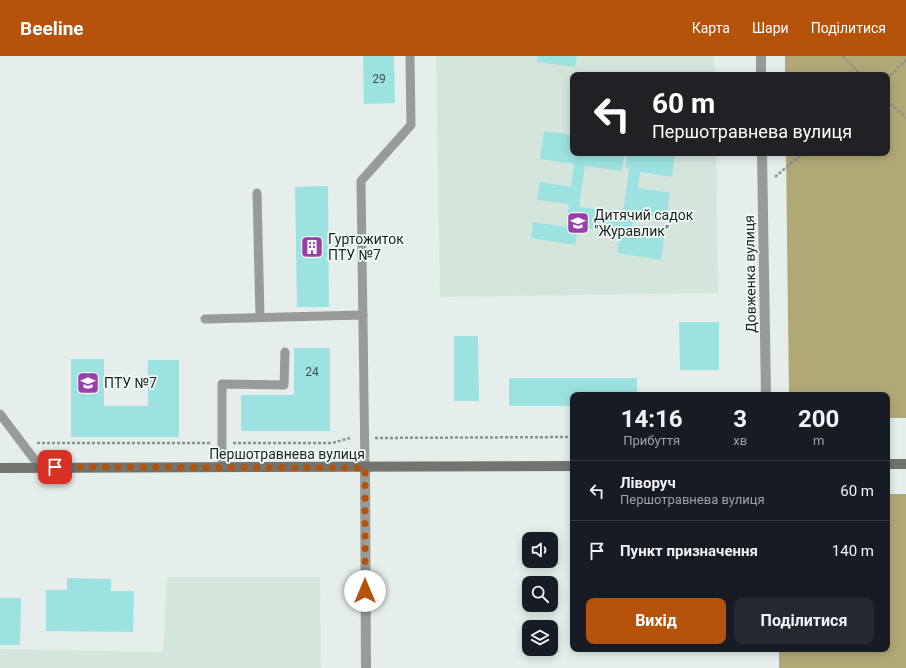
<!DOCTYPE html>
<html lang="uk">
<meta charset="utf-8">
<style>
:root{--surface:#171b24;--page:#242831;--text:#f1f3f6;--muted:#9ea1a6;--line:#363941;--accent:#b45309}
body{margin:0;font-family:Roboto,sans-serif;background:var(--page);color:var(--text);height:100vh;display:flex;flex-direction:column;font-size:15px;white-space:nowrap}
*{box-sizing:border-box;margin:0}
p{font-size:13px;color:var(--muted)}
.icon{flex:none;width:22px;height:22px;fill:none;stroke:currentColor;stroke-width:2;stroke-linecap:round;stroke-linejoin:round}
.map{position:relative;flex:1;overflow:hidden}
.details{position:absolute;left:570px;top:336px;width:320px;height:260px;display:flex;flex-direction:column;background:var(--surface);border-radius:8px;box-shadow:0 2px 10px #0003}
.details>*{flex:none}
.banner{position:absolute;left:570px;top:16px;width:320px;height:84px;border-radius:8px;box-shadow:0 2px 10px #0003;background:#202124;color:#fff;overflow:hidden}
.buttons{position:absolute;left:522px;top:476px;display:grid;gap:8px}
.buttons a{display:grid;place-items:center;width:36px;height:36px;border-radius:8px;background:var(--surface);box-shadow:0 2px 10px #0003;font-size:20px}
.pin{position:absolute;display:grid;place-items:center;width:34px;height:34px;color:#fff;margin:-17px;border-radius:8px;box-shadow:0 2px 6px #0006}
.me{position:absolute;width:44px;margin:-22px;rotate:0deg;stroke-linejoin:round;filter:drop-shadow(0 0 3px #0008)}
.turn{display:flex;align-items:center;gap:14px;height:84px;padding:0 16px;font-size:18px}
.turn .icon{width:52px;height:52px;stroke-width:2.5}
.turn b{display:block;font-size:28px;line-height:34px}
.eta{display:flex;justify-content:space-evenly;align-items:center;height:68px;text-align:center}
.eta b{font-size:24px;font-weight:700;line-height:28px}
.cta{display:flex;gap:8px;margin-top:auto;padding:8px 16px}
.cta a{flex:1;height:46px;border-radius:8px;background:var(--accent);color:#fff;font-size:16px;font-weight:700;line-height:46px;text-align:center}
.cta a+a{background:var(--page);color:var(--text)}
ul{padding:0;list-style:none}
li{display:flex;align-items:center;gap:12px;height:60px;padding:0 16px;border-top:1px solid var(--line)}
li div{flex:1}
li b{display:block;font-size:15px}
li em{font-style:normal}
header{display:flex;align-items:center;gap:24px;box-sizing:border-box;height:56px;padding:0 20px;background:var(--accent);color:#fff}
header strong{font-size:19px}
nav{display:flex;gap:22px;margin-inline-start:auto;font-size:14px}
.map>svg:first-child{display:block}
</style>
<header>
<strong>Beeline</strong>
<nav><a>Карта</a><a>Шари</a><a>Поділитися</a></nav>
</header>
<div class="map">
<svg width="906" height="612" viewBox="0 0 906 612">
<rect width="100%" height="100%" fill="#e5eeea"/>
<!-- built -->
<g fill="#d4e5dc">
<polygon points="436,0 714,0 715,19 573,19 573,97 716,97 718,237 440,241"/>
<polygon points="167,521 320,521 321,612 0,612 0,593 163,596"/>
</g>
<!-- forest -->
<g fill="#b1a975">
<polygon points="785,0 906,0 906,362 887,362 887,339 789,339 786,97 887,97 887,19 785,19"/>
<polygon points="887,438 906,438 906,612 779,612 779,593 887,593"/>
</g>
<!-- building -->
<g fill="#9be2e1">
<polygon points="363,0 394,0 395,47 364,48"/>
<polygon points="538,0 577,0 575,11 537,6"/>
<polygon points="544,75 573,79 573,97 624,97 622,115 585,110 579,151 623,157 629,113 625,112 627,97 675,97 672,121 640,116 638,132 670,137 666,162 634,157 631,177 664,181 661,204 617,197 620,178 578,171 575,189 531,182 533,166 566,171 569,148 537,144 540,126 571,131 574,108 540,103"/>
<polygon points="328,130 329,251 297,251 295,131"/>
<polygon points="679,266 719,266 719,314 680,314"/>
<polygon points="454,280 478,280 479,345 454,345"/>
<polygon points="294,292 330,292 330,375 241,375 241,339 294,339"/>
<polygon points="71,303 104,303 104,350 148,350 148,304 179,304 179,381 71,381"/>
<polygon points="509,322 637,322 637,339 573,339 573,350 509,350"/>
<polygon points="67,522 111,523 111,535 134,535 133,576 46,575 46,534 67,534"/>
<polygon points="0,542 21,542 20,589 0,589"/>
</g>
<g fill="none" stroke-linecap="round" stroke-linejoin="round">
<!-- path -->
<g stroke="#8c928f" stroke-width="2.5" stroke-dasharray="3 2" stroke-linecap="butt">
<polyline points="843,0 861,19"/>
<polyline points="887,23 906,4"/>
<polyline points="887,44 906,62"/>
<polyline points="775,121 803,97"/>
<polyline points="375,382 573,381"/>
<polyline points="37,387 212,387"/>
<polyline points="233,387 332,387 350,382"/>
</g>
<!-- lane -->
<g stroke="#999b98" stroke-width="9">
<polyline points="257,137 260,261"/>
<polyline points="205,263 363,259"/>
<polyline points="0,358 40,411"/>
<polyline points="222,411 222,328 284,329 285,296"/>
<polyline points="365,412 361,125 411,69 410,0"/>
</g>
<!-- street -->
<g stroke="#999b98" stroke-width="10">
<polyline points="761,0 761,19"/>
<polyline points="762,97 766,339"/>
<polyline points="365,412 366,612"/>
</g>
<!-- secondary -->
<g stroke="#727470" stroke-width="10">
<polyline points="887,408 906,408"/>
<polyline points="0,412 573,410"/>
</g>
</g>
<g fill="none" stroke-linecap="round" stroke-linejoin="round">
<!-- route -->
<polyline stroke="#b45309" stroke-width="7" stroke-dasharray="0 12.6" points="55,411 365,412 365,535"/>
</g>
<!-- icons -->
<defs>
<g id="school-square" transform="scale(1.15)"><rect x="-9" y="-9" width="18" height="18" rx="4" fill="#9a3ea9" stroke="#f2fcf7"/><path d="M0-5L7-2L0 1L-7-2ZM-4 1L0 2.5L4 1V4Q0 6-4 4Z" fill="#fff"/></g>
<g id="building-square" transform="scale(1.15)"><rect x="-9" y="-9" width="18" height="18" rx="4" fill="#9a3ea9" stroke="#f2fcf7"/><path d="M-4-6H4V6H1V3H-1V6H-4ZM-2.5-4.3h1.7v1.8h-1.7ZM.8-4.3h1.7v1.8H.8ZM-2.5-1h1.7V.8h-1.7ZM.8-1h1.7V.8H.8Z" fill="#fff"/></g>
<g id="university-square" transform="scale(1.15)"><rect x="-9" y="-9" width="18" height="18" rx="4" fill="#9a3ea9" stroke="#f2fcf7"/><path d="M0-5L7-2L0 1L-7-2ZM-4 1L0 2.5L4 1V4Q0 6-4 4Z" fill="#fff"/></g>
</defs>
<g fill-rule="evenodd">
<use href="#school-square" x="578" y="167"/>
<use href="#building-square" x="312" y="191"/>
<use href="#university-square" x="88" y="327"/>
</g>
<g text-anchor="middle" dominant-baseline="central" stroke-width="3.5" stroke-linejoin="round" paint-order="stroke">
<!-- number labels -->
<g font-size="12" fill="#3c5150">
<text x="379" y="23">29</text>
<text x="312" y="316">24</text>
</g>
<!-- poi labels -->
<g font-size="14" fill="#1d211f" stroke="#f2fcf7" text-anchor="start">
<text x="594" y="159">Дитячий садок<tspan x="594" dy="16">"Журавлик"</tspan></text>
<text x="328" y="183">Гуртожиток<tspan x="328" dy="16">ПТУ №7</tspan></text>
<text x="104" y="327">ПТУ №7</text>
</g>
<!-- street labels -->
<g font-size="14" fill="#1d211f" stroke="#f2fcf7">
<text transform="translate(750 218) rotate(-91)">Довженка вулиця</text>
<text x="287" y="398">Першотравнева вулиця</text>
</g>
</g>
</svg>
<div class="buttons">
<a><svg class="icon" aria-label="sound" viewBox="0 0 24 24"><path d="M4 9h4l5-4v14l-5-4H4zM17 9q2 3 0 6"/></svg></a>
<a><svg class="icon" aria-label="search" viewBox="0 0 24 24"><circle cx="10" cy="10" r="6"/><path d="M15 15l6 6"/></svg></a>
<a><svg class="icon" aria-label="layers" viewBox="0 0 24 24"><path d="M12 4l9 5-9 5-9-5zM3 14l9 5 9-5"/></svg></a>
</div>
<div class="pin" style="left:55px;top:411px;background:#d93025"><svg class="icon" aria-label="arrive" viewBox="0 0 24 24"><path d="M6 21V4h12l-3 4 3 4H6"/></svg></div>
<svg class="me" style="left:365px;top:535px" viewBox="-20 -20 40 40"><circle r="19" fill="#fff"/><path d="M0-13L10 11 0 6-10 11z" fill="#b45309"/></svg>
<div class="banner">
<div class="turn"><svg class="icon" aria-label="left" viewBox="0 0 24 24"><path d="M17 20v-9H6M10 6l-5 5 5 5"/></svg><div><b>60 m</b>Першотравнева вулиця</div></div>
</div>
<section class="details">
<div class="eta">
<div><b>14:16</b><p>Прибуття</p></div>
<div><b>3</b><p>хв</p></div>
<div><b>200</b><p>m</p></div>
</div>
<ul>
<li><svg class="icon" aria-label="left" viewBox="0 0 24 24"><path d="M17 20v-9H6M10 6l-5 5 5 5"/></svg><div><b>Ліворуч</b><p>Першотравнева вулиця</p></div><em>60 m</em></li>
<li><svg class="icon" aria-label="arrive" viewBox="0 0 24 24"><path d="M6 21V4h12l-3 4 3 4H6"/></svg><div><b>Пункт призначення</b></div><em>140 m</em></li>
</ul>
<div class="cta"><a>Вихід</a><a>Поділитися</a></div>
</section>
</div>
